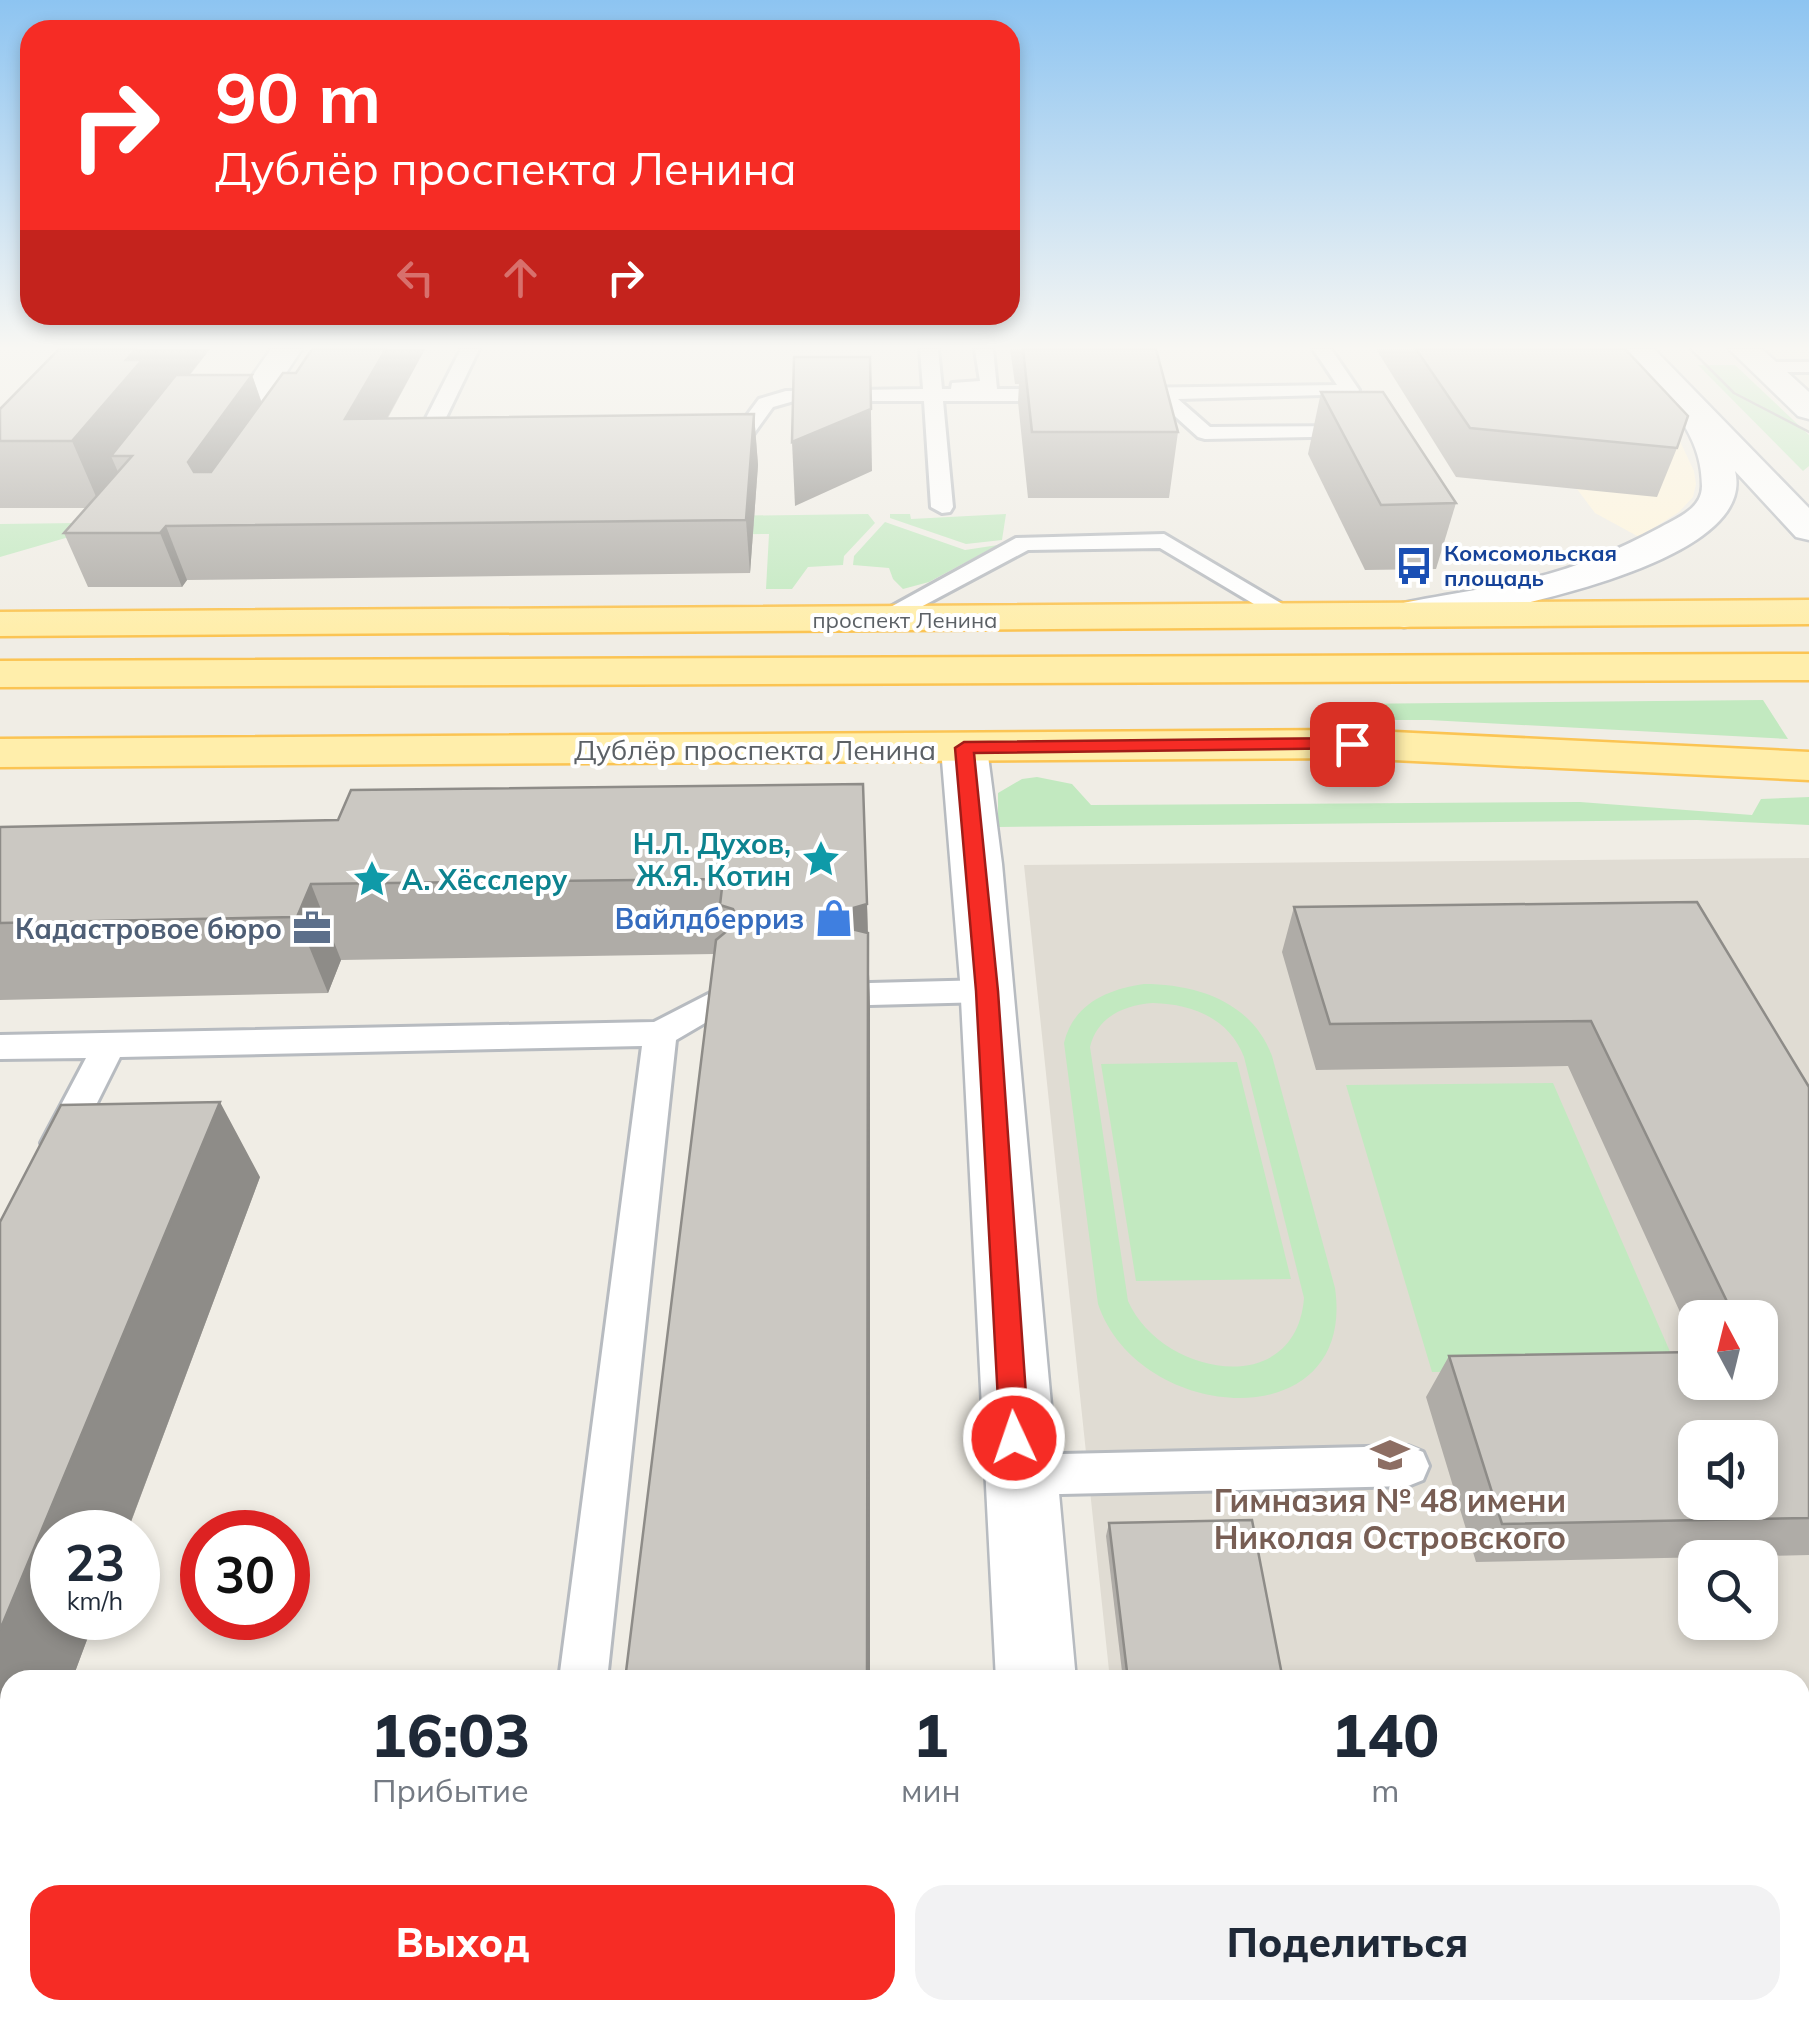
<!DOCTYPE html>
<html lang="ru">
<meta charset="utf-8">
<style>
:root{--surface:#fff;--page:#f2f2f3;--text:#1f2937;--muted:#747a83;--accent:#f62c25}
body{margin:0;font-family:Mulish,sans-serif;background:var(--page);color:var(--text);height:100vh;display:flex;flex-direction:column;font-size:38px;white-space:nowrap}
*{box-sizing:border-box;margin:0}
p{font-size:32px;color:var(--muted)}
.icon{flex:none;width:55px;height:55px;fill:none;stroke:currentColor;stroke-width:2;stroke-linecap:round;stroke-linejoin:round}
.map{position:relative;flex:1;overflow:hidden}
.sheet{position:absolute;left:0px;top:1670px;width:1810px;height:350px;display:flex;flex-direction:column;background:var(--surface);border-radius:30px 30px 0 0;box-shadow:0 5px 15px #0003}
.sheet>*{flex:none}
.top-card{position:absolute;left:20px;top:20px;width:1000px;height:305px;border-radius:30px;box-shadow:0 5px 15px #0003;background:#f62c25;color:#fff;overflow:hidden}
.needle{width:65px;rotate:353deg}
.fabs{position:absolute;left:1678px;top:1300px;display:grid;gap:20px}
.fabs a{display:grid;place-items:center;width:100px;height:100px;border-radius:20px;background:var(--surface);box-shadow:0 5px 15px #0003;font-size:50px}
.speed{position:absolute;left:30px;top:1510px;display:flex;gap:20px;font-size:50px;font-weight:700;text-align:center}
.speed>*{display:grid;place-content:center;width:130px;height:130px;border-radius:50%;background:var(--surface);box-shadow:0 5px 15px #0003;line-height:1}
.speed small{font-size:25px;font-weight:400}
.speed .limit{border:15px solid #d22;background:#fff;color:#111}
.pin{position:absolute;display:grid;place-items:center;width:85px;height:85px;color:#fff;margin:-42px;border-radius:20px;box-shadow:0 5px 15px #0006}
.me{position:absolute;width:110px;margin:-55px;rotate:357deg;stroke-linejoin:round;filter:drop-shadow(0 0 8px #0008)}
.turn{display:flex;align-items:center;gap:35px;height:210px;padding:0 30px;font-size:45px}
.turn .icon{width:130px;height:130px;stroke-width:2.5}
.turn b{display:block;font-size:70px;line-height:85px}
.lanes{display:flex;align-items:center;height:95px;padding:0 30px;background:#0003;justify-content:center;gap:50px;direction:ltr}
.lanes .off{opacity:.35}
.eta{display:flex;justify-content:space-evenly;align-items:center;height:170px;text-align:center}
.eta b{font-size:60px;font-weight:800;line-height:70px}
.primary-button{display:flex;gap:20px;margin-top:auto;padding:20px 30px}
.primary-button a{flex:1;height:115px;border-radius:30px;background:var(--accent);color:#fff;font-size:40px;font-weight:800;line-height:115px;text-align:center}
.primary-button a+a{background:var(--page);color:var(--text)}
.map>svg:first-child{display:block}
</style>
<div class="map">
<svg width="1809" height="2020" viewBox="0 0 1809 2020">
<rect width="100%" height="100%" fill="#f0ede5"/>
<!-- commercial -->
<polygon fill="#fff5db" points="1472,349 1677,435 1694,471 1696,484 1693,497 1679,512 1639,537 1595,513"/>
<!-- education -->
<path fill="#e0dcd3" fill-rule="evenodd" d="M1809,858V2020H1147L1146,2010H1800V1680H1110L1024,865ZM1695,1318H1760V1382H1695ZM1695,1438H1760V1502H1695ZM1695,1558H1760V1622H1695Z"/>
<!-- green -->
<g fill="#c2e9c0" fill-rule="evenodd">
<polygon points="1698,365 1735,365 1809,435 1809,466 1803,471"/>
<polygon points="868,514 875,523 844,556 843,565 808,567 792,589 766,589 769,534 174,541 186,523"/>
<polygon points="890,514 910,514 911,519 1006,514 1002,540 966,544 890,518"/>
<polygon points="885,522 965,550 998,545 929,582 903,589 893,579 889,568 853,565 854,556"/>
<polygon points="79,523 69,537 0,557 0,524"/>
<polygon points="1763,700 1788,739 1429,720 1348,720 1342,704"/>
<polygon points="1037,777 1072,784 1091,805 1580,802 1752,815 1761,799 1809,797 1809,825 1697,820 998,827 998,793 1022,779"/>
<path d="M1144,984C1197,984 1252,1002 1272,1056L1335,1288C1357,1439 1139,1425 1098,1304L1064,1043C1073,1004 1108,989 1144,984ZM1153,1003C1192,1004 1229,1018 1244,1057L1304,1298C1296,1401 1161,1376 1128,1301L1090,1047C1097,1017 1124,1005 1153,1003Z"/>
<polygon points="1237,1062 1291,1279 1136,1281 1101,1064"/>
<polygon points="1553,1083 1678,1370 1432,1372 1346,1085"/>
<polygon points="1800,1816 1809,1816 1809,2020 1443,2020 1440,2010 1800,2010"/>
</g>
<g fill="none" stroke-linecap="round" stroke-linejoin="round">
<!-- service casing -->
<g stroke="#b7bbc0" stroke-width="6">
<g id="service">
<polygon points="461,349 479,349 440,430 443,437 463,445 453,451 428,446 420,430"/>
<polygon points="920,349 938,349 942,389 951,389 952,383 980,381 975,350 993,349 997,389 1063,389 1072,395 1063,401 943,401 953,507 950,512 942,513 931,507 924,401 794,401 773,407 747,443 721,449 711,443 733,434 759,399 786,391 923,389"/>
<polygon points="1313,349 1331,349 1359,390 1357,394 1178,399 1210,427 1357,426 1367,432 1364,436 1205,439 1198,437 1156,399 1127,400 1118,394 1127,388 1337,385"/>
<polygon points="1809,362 1809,372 1764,372 1755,367 1764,362"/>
<polygon points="1164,534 1306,618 1302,623 1286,623 1160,548 1028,550 887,625 871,625 867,620 1016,538"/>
<polygon points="987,980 998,983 1003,991 998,999 987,1002 870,1005 859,1002 854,994 859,986 870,983"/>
<polygon points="728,984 739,987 744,995 739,1003 676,1040 607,1680 559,1680 642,1046 120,1057 72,1153 59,1157 46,1153 41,1143 86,1058 0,1059 0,1035 654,1022"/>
<polygon points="1408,1446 1423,1452 1429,1466 1423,1480 1408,1486 1017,1495 1002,1489 996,1475 1002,1461 1017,1455"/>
<polygon points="517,2010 575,2010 571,2020 513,2020"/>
</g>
</g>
<!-- minor casing -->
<g stroke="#b7bbc0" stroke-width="5">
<g id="minor">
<polygon points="271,349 302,349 256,418 232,418 228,411"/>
<polygon points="964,734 980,738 987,748 1002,864 1076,1680 996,1680 960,980 941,748 948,738"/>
<polygon points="1021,2010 1113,2010 1114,2020 1022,2020"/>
</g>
</g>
<!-- secondary casing -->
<g stroke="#b8bcc2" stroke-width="5">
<g id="secondary">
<path d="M1622,349H1654L1809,508V540L1796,537L1735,471C1760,569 1469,616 1404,627L1390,624L1384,615L1390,606C1437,595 1486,590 1533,578C1579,567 1620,549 1661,527C1679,517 1702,508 1702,486C1702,423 1653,393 1622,349Z"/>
<polygon points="1729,349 1762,349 1809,392 1809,419 1798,416"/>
</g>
</g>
<!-- primary casing -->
<g stroke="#fbc453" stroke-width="5">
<g id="primary">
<polygon points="1809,600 1809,624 0,636 0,612"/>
<polygon points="1809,654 1809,680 0,687 0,661"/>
<polygon points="1352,730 1809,752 1809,780 1352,758 0,767 0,739"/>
</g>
</g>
<!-- service -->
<use href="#service" fill="#fff" fill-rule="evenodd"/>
<!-- minor -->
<use href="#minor" fill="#fff" fill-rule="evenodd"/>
<!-- secondary -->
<use href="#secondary" fill="#fff" fill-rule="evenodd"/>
<!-- primary -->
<use href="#primary" fill="#ffeeab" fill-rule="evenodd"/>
<!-- tram -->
<polyline stroke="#b4b5b6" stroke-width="2.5" points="1690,349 1734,393 1809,432"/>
</g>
<!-- wall -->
<g fill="#afaca7">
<polygon points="210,349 190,375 252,375 262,403 296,373 425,349 388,418 754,414 758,465 750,573 187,580 182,587 88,587 64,533 86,508 0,508 0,409"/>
<polygon points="1010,349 1156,349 1178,432 1169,498 1028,498 1018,402 1019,384 1015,384"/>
<polygon points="1376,349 1625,349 1677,448 1657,497 1456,477"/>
<polygon points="1321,392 1456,503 1436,569 1365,570 1308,454"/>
<polygon points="351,790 867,904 870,1009 870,1680 625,1680 714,954 341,960 328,993 0,1000 0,827 338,820"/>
<polygon points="1294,907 1809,1087 1809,1555 1476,1562 1426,1397 1449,1356 1760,1382 1760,1318 1695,1318 1695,1345 1568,1066 1316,1070 1282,952"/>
<polygon points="260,1177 72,1680 10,1680 10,1820 0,1820 0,1222"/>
<polygon points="1109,1523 1283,1680 1123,1680 1106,1536"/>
</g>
<!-- shaded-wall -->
<g fill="#8e8c88">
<polygon points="136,349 210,349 161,410 132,456 111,456 122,481 101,508 72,441 126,360"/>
<polygon points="386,349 425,349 359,469 345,419"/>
<polygon points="870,357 872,471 795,506 792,442"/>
<polygon points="252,375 269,425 208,514 188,462"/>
<polygon points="754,414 758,465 750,573 746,520"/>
<polygon points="166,526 187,580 182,587 160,533"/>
<polygon points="311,884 341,960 328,993 297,917"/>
<polygon points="867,904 870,1009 870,1680 867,1680 848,920 853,908"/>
<polygon points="220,1102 260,1177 127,1532 52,1532 52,1618 95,1618 72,1680 10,1680 10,1814 0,1807 0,1630"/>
</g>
<!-- building -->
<g fill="#cbc8c2" stroke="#8e8c88" stroke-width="2.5" fill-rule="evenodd">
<polygon points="59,349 136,349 126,360 142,360 72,441 0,441 0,409"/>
<polygon points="312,349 386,349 345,419 754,414 746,520 166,526 160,533 64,533 132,456 111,456 176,375 252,375 188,462 194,472 211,472 283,373 296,373"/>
<polygon points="1023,349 1156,349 1178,432 1032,432"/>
<polygon points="1416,349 1625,349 1688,416 1677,448 1470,428"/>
<polygon points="794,357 870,357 871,409 792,442"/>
<polygon points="1321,392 1383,392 1456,503 1381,505"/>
<polygon points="863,784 867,904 853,908 848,920 855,930 868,933 867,1680 625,1680 716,940 739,921 733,909 720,905 723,879 311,884 297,917 0,923 0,827 338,820 351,790"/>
<path d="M1697,902L1809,1087V1518L1502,1524L1449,1356L1695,1352V1382H1760V1318H1735L1591,1021L1330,1024L1294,907ZM1695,1438H1760V1502H1695Z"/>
<polygon points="220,1102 0,1630 0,1222 61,1105"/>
<polygon points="1252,1520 1283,1680 1128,1680 1109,1523"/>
<polygon points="1610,1678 1611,1680 1533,1679"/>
</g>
<!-- sky -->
<linearGradient id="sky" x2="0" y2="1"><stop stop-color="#8dc4f1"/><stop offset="0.55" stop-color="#f8f7f3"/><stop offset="1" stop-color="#f8f7f3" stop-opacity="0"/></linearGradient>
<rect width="1809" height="632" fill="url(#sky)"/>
<!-- route -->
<polygon fill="#f62c25" stroke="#a01d18" stroke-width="2.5" points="1352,738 1359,740 1359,748 974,753 998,991 1029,1438 1025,1447 1014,1451 1004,1447 1000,1438 976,991 955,748 964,742"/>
<!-- icons -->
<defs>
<g id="bus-bare" transform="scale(3)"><path d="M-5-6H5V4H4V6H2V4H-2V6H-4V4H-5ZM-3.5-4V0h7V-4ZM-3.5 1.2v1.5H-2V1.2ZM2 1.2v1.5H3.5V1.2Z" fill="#1a4fb4" stroke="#fff" stroke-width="2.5" paint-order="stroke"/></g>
<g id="sight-bare" transform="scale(3)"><path d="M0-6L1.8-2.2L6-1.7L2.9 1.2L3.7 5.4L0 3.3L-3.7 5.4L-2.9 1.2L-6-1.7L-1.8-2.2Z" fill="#0f9aa8" stroke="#fff" stroke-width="2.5" paint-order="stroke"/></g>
<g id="shop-bare" transform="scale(3)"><path d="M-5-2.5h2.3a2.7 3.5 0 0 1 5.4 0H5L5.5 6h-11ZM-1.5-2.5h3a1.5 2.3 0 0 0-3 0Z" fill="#3f7fe0" stroke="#fff" stroke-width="2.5" paint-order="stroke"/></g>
<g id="office-bare" transform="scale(3)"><path d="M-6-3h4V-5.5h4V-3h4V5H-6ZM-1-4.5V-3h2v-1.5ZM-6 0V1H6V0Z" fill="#5c6f8a" stroke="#fff" stroke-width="2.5" paint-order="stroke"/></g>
<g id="school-bare" transform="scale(3)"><path d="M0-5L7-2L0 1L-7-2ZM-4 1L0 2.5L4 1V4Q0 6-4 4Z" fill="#8d6e63" stroke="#fff" stroke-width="2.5" paint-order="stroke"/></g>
</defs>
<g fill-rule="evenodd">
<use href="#bus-bare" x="1414" y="566"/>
<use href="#sight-bare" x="821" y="859"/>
<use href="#sight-bare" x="372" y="879"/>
<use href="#shop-bare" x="834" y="918"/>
<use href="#office-bare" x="312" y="928"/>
<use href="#school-bare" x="1390" y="1455"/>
</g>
<g text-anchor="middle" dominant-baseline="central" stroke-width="8" stroke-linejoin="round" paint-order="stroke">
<!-- far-transit labels -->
<g font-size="22" font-weight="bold" fill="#164399" stroke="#fff" text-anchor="start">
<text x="1444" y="553">Комсомольская<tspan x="1444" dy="25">площадь</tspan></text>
</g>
<!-- far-street labels -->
<g font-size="22" fill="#5c6166" stroke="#fff">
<text x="905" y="620">проспект Ленина</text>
</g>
<!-- street labels -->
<g font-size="28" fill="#5c6166" stroke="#fff">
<text x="755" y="749">Дублёр проспекта Ленина</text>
</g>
<!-- culture labels -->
<g font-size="28" font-weight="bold" fill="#0d838f" stroke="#fff" text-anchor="end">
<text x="791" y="843">Н.Л. Духов,<tspan x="791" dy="32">Ж.Я. Котин</tspan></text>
<text x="402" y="879" text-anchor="start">А. Хёсслеру</text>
</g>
<!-- shop labels -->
<g font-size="28" font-weight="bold" fill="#366cbe" stroke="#fff" text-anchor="end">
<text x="804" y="918">Вайлдберриз</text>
</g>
<!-- service labels -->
<g font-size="28" font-weight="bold" fill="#4e5e75" stroke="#fff" text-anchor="end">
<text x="282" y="928">Кадастровое бюро</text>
</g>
<!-- near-education labels -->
<g font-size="32" font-weight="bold" fill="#785e54" stroke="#fff">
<text x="1390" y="1500">Гимназия № 48 имени<tspan x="1390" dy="37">Николая Островского</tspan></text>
</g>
</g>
</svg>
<div class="fabs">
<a><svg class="needle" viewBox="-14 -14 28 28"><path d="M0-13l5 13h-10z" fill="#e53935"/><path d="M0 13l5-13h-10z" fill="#747a83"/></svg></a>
<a><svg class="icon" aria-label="sound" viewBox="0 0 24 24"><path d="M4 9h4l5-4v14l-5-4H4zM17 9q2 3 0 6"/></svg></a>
<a><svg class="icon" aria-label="search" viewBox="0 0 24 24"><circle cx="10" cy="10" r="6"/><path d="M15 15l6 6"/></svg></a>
</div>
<div class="speed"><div>23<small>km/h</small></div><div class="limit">30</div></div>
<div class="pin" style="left:1352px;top:744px;background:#d93025"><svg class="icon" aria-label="arrive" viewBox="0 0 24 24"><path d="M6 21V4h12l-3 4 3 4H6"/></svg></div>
<svg class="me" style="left:1014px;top:1438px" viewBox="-20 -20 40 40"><circle r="17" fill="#f62c25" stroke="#fff" stroke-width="3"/><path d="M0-11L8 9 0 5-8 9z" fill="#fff"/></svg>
<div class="top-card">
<div class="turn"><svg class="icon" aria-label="right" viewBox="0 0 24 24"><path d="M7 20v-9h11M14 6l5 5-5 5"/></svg><div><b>90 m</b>Дублёр проспекта Ленина</div></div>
<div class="lanes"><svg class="icon off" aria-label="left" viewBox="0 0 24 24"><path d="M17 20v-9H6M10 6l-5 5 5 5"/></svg><svg class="icon off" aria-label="ahead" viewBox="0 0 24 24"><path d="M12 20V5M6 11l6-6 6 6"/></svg><svg class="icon" aria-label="right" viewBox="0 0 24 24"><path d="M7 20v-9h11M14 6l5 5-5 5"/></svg></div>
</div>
<section class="sheet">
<div class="eta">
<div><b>16:03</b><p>Прибытие</p></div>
<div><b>1</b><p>мин</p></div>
<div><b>140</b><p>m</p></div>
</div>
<div class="primary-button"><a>Выход</a><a>Поделиться</a></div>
</section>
</div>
